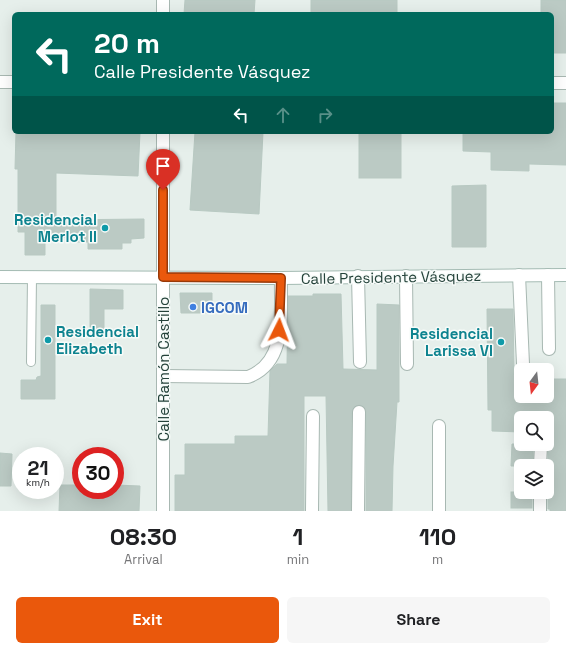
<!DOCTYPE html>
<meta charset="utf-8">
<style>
:root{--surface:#fff;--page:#f6f6f6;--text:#202124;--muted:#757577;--accent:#ea580c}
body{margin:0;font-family:"Space Grotesk",sans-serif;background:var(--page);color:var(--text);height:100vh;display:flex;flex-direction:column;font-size:15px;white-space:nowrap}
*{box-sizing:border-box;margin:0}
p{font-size:13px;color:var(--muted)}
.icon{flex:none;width:22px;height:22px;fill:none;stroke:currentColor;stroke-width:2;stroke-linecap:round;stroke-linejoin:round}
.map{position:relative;height:511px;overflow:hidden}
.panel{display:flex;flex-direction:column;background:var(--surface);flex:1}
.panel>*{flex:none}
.top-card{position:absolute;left:12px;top:12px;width:542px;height:122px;border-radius:6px;box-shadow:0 4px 16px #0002;background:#00695c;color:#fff;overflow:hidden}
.needle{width:26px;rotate:195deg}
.controls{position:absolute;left:514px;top:363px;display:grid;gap:8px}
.controls a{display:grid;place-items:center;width:40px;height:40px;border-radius:6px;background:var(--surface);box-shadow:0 4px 16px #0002;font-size:20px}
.speed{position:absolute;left:12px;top:447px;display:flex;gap:8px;font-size:20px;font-weight:700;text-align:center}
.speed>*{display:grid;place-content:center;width:52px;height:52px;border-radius:50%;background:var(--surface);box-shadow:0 4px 16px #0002;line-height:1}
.speed small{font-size:10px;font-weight:400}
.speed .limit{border:6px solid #d22;background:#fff;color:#111}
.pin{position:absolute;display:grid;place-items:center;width:34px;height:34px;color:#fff;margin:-41px -17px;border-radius:50% 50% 50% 0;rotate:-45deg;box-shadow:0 0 4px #0007}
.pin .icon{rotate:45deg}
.me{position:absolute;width:44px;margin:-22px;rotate:3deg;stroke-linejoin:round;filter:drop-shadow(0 0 3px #0008)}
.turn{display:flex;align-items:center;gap:14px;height:84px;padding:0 16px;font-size:18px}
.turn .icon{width:52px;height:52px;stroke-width:2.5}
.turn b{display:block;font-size:28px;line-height:34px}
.lanes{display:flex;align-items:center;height:38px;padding:0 16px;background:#0003;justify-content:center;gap:20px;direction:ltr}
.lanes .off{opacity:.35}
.eta{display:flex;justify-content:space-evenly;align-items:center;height:68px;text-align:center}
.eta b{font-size:24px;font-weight:700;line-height:28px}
.primary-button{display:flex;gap:8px;margin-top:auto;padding:8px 16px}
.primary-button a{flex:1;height:46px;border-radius:6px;background:var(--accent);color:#fff;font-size:16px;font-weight:700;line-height:46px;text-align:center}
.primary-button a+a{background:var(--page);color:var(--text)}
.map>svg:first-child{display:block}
</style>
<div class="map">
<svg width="566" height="511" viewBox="0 0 566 511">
<rect width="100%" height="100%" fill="#e6efeb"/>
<!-- building -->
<g fill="#bbcac4" stroke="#b8c9c2">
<polygon points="185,0 255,0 254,14 184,14"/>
<rect x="311" y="0" width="86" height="14"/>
<polygon points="541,0 566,0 566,53 552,53 552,14 541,14"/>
<polygon points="552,103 566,103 566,165 529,164 529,171 491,170 491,152 463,151 463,132 552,132"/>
<polygon points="16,132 140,132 138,176 56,173 56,220 144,219 144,238 131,239 131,243 122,243 122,249 88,249 88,242 77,242 77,237 45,237 45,255 25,255 25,232 18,232 18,169 15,169"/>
<polygon points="195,132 263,132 259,214 190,210"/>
<rect x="359" y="132" width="42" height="46"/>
<polygon points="486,185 486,247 452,247 452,186"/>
<polygon points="90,289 123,290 123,309 104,309 104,331 90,331"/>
<polygon points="180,293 212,293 212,313 181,313"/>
<polygon points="313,294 341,294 343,369 377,370 377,304 399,305 399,402 397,402 393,466 392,511 366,511 366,412 363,406 359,405 353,408 352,412 351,511 328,511 326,396 304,396 304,511 175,511 175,475 185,475 185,444 235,444 235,436 268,436 270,371 277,364 287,364 288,296 313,296"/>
<polygon points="41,305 55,305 55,399 21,399 21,380 36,380 37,377 41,376"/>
<polygon points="487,309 513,309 514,375 521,375 521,396 547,396 547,379 566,379 566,511 550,511 550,509 548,509 548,492 549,492 547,418 521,418 521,432 492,431 492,410 488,410"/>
<polygon points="512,444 533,444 533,466 511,466"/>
<polygon points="0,453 12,454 11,486 0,486"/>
<polygon points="60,485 81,485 81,490 115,490 115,485 140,486 139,511 59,511"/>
<rect x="511" y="492" width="21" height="16"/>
</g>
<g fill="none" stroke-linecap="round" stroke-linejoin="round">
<!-- lane casing -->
<g stroke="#a8b8b2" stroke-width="10">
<polyline id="lane" points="31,362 32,277"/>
</g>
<!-- street casing -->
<g stroke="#a8b8b2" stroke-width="14">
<g id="street">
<polyline points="163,0 163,14"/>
<polyline points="0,82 14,82"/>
<polyline points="552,83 566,83"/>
<polyline points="519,275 523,364"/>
<polyline points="548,275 549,349"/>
<polyline points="358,276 360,362"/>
<polyline points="406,276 407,364"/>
<path d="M163,376L248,377C288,362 280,313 281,278"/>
<polyline points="540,466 541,444"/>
<polyline points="163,511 163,132"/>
<polyline points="312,511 313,416"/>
<polyline points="358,511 359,412"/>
<polyline points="439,511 439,426"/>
<polyline points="540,511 540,492"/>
</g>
</g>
<!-- secondary casing -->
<g stroke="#a4bbb3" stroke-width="14">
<polyline id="secondary" points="0,277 281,278 566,275"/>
</g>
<!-- lane -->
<use href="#lane" stroke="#fff" stroke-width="8"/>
<!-- street -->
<use href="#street" stroke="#fff" stroke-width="12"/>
<!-- secondary -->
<use href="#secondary" stroke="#fff" stroke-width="12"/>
</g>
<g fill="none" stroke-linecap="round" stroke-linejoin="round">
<!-- route casing -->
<g stroke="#983908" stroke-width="10">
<polyline id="route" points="163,190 163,277 281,278 279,330"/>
</g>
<!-- route -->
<use href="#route" stroke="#ea580c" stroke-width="7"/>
</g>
<!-- markers -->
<g fill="#0f9aa8" stroke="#f7fbf9" stroke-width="1.5">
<circle cx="105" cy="228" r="4"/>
<circle cx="48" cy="340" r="4"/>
<circle cx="501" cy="342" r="4"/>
</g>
<circle fill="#3f7fe0" stroke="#f7fbf9" stroke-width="1.5" cx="193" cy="307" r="4"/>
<g text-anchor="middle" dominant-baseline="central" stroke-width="3" stroke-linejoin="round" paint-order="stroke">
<!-- culture labels -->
<g font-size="15" font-weight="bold" fill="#0d838f" stroke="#f7fbf9" text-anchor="end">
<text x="97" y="219">Residencial<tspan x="97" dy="17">Merlot II</tspan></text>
<text x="56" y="331" text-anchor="start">Residencial<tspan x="56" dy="17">Elizabeth</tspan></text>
<text x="493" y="333">Residencial<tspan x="493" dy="17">Larissa VI</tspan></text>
</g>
<!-- street labels -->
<g font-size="15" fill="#24423a" stroke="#f7fbf9">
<text transform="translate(391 277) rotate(-1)">Calle Presidente Vásquez</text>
<text transform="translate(163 369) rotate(-90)">Calle Ramón Castillo</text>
</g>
<!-- shop labels -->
<g font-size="15" font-weight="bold" fill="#366cbe" stroke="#f7fbf9" text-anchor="start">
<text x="201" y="307">IGCOM</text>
</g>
</g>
</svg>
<div class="controls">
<a><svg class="needle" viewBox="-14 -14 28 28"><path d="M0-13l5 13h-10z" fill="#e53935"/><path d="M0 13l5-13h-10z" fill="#757577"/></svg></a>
<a><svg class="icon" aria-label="search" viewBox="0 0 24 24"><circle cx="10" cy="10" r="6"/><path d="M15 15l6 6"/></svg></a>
<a><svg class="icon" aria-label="layers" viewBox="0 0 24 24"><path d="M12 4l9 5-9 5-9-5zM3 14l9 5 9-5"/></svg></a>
</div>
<div class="speed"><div>21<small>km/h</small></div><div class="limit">30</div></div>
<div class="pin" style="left:163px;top:190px;background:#d93025"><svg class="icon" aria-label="arrive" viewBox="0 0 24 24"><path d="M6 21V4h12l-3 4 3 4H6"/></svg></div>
<svg class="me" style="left:279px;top:330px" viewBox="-20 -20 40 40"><path d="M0-17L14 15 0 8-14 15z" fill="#ea580c" stroke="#fff" stroke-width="4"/></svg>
<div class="top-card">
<div class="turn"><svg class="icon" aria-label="left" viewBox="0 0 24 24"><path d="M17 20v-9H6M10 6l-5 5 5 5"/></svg><div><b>20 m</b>Calle Presidente Vásquez</div></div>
<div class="lanes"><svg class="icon" aria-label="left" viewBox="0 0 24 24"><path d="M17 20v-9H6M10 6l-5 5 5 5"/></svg><svg class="icon off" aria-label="ahead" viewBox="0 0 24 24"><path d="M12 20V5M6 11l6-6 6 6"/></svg><svg class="icon off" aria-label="right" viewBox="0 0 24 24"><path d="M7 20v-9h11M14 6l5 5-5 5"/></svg></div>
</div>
</div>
<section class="panel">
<div class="eta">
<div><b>08:30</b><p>Arrival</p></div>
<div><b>1</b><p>min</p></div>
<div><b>110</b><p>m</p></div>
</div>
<div class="primary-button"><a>Exit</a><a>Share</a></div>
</section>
